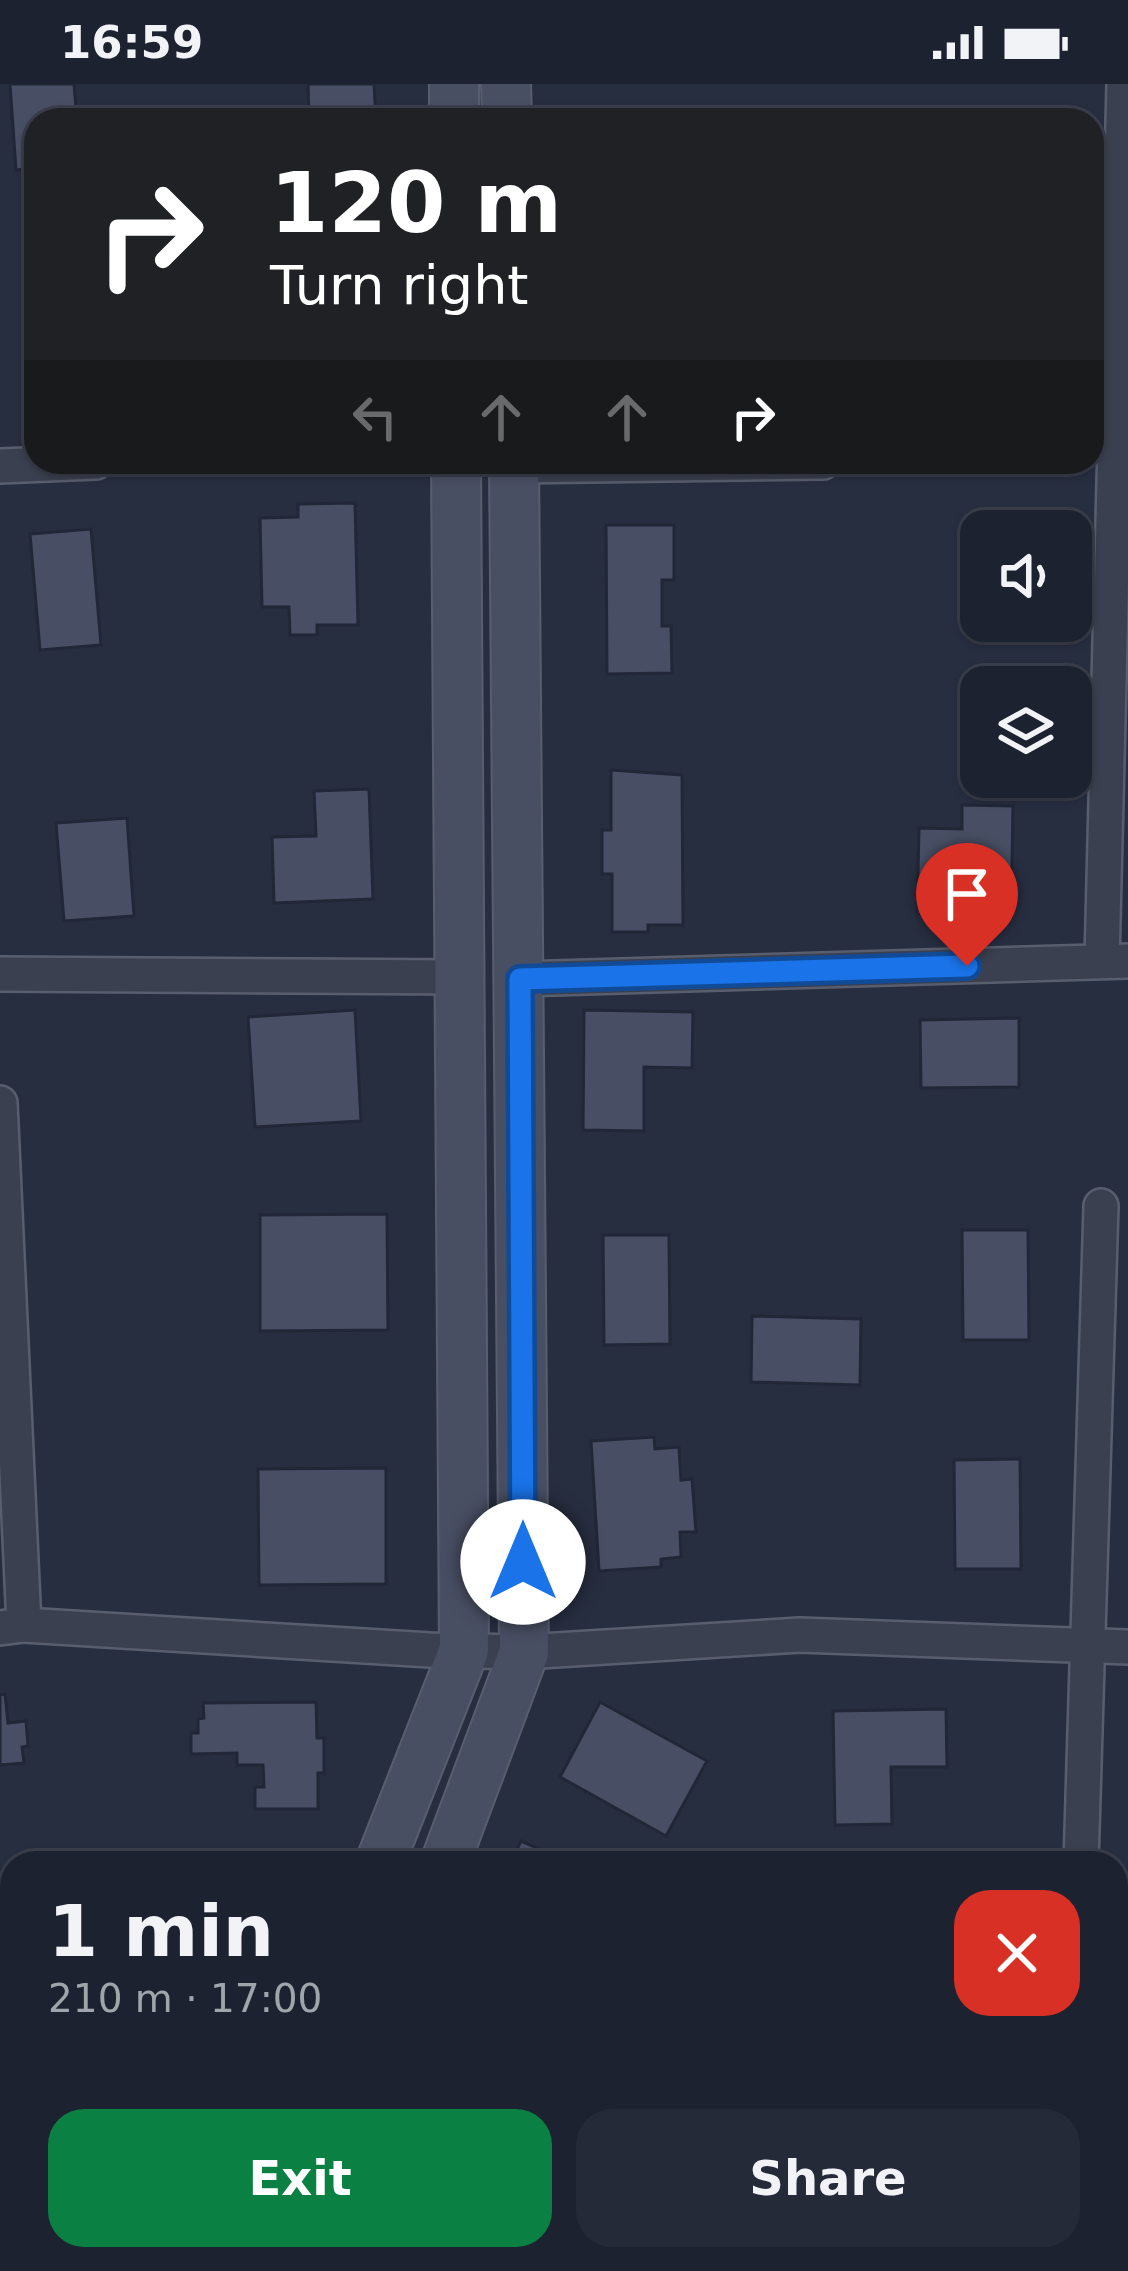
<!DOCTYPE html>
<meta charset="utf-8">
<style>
:root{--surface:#1d2230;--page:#252a38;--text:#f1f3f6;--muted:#a0a4ab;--line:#3b3f4c;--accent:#0b8043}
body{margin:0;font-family:"DejaVu Sans",sans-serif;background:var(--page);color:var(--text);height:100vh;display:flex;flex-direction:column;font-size:45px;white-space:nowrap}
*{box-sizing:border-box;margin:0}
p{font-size:39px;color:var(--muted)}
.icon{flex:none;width:66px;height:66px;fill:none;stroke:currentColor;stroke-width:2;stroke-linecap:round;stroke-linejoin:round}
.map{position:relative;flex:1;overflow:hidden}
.details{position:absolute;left:0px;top:1767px;width:1128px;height:420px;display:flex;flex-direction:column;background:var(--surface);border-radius:36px 36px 0 0;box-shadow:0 3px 9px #0004,0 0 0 3px var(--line)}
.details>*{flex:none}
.hud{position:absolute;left:24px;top:24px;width:1080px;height:366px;border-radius:36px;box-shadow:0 3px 9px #0004,0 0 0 3px var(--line);background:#202124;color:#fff;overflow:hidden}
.fabs{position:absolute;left:960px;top:426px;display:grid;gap:24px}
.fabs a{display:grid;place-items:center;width:132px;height:132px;border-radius:24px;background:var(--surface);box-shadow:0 3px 9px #0004,0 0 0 3px var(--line);font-size:60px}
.pin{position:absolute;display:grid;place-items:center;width:102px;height:102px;color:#fff;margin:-123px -51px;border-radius:50% 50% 50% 0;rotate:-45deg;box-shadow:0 0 12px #0007}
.pin .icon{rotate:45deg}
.me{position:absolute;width:132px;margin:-66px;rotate:0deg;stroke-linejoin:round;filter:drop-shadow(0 0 9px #0008)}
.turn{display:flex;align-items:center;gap:42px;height:252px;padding:0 48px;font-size:54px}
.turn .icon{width:156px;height:156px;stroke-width:2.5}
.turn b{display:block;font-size:84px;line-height:102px}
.lanes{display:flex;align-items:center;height:114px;padding:0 48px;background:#0003;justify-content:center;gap:60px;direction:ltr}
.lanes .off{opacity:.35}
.round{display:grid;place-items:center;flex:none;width:126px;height:126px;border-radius:36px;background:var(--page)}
.overview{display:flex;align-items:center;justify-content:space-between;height:204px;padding:0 48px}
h1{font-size:72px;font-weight:800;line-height:90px}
.primary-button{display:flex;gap:24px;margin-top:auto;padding:24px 48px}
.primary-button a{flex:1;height:138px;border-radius:36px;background:var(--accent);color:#fff;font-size:48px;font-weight:800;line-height:138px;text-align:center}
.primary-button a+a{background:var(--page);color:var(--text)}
.status{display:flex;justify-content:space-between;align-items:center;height:84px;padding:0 60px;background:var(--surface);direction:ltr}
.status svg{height:33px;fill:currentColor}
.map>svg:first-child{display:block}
</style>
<div class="status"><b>16:59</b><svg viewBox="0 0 49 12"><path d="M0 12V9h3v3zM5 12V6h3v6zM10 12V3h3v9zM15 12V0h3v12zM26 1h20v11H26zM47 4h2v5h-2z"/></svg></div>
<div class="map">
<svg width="1128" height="2187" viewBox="0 0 1128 2187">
<rect width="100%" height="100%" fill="#272e40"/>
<!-- building -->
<g fill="#484f64" stroke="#212737" stroke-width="3">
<polygon points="10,0 74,0 77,36 36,36 36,84 16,86"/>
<polygon points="308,0 374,0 376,36 309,36"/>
<polygon points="355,419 358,541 317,541 317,551 290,551 289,523 262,523 260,434 298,433 298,420"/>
<polygon points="606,441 674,441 674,496 662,496 662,542 671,542 672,589 607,590"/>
<polygon points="91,445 101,561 40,566 30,450"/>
<polygon points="611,686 682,691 683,841 648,841 648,848 612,848 612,790 602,790 602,746 611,746"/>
<polygon points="369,705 373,815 274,819 272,753 316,752 314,707"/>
<polygon points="962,721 1013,722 1011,832 917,830 919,744 962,745"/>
<polygon points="127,734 134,832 64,837 56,739"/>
<polygon points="355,926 361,1037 255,1043 248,933"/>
<polygon points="584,926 693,928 692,984 644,983 644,1047 583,1046"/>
<polygon points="1019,934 1019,1003 921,1004 920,936"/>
<polygon points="387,1130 388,1246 260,1247 260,1131"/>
<polygon points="962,1146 1028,1146 1029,1256 963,1256"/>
<polygon points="603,1151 669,1151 670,1260 604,1261"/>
<polygon points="752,1232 861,1235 860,1301 751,1298"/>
<polygon points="654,1353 655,1365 679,1363 681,1396 692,1395 696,1448 680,1448 681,1473 661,1475 661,1483 599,1487 591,1357"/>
<polygon points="1020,1375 1021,1485 955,1485 954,1376"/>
<polygon points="386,1384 386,1500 259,1501 258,1385"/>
<polygon points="5,1610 8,1639 26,1637 28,1662 22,1663 24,1679 0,1681 0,1611"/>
<polygon points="316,1618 317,1654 324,1654 324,1689 318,1689 318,1725 255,1725 255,1703 264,1703 263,1681 237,1681 237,1669 191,1670 191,1649 198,1649 198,1635 204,1634 203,1619"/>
<polygon points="600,1618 707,1677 666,1752 560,1693"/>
<polygon points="946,1625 947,1683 891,1683 892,1740 835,1741 833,1627"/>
<polygon points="521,1757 572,1779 511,1779"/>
<polygon points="12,1933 12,2025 0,2026 0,1935"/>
<polygon points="1118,1948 1128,1948 1128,2057 1117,2056"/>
</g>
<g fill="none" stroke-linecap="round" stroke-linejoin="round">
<!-- street casing -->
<g stroke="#585e6d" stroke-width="38">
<g id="street">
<polyline points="0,382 96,378"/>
<polyline points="514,382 823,378"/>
<polyline points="1102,876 1124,0"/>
<polyline points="0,890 462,893"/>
<polyline points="520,895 1128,877"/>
<polyline points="0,1019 24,1541"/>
<polyline points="0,1544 24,1541 430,1566 524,1568 800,1551 1128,1563"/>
<polyline points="1081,1779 1101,1122"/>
<polyline points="664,2175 703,2187"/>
<polyline points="1065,2187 1065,2175"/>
</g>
</g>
<!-- secondary casing -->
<g stroke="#585e6d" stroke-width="52">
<g id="secondary">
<polyline points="454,0 454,36"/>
<polyline points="506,0 507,36"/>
<polyline points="380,1779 464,1566 456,378"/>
<polyline points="445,1779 524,1568 514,378"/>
<polyline points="197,2187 203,2175"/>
<polyline points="263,2187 270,2175"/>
</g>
</g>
<!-- street -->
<use href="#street" stroke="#3b4050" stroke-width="33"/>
<!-- secondary -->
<use href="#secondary" stroke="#494f63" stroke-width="48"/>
</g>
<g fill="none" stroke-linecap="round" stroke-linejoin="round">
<!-- route casing -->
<g stroke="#114b97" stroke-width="30">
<polyline id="route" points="523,1478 520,895 967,882"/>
</g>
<!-- route -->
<use href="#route" stroke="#1a73e8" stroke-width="21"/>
</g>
</svg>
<div class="fabs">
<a><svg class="icon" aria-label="sound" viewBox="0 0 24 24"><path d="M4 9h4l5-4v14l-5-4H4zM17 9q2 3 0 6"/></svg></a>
<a><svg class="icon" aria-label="layers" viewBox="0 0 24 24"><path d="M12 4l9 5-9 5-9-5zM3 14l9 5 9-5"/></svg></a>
</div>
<div class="pin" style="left:967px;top:882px;background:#d93025"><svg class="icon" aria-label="arrive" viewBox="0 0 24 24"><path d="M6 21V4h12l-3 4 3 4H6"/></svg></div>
<svg class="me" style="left:523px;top:1478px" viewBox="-20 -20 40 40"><circle r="19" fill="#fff"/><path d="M0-13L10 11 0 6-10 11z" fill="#1a73e8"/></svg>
<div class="hud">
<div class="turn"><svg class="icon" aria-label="right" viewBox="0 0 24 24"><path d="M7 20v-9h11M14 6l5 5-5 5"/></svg><div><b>120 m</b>Turn right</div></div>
<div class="lanes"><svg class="icon off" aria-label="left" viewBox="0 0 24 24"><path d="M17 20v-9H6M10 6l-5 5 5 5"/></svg><svg class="icon off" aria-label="ahead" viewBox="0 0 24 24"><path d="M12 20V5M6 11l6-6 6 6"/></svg><svg class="icon off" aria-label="ahead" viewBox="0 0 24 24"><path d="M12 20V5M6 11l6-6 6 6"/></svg><svg class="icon" aria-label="right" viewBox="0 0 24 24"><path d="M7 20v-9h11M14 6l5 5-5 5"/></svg></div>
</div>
<section class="details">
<div class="overview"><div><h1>1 min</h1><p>210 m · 17:00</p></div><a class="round" style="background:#d93025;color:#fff"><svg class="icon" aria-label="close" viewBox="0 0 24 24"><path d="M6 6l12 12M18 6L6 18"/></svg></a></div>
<div class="primary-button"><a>Exit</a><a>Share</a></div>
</section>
</div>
